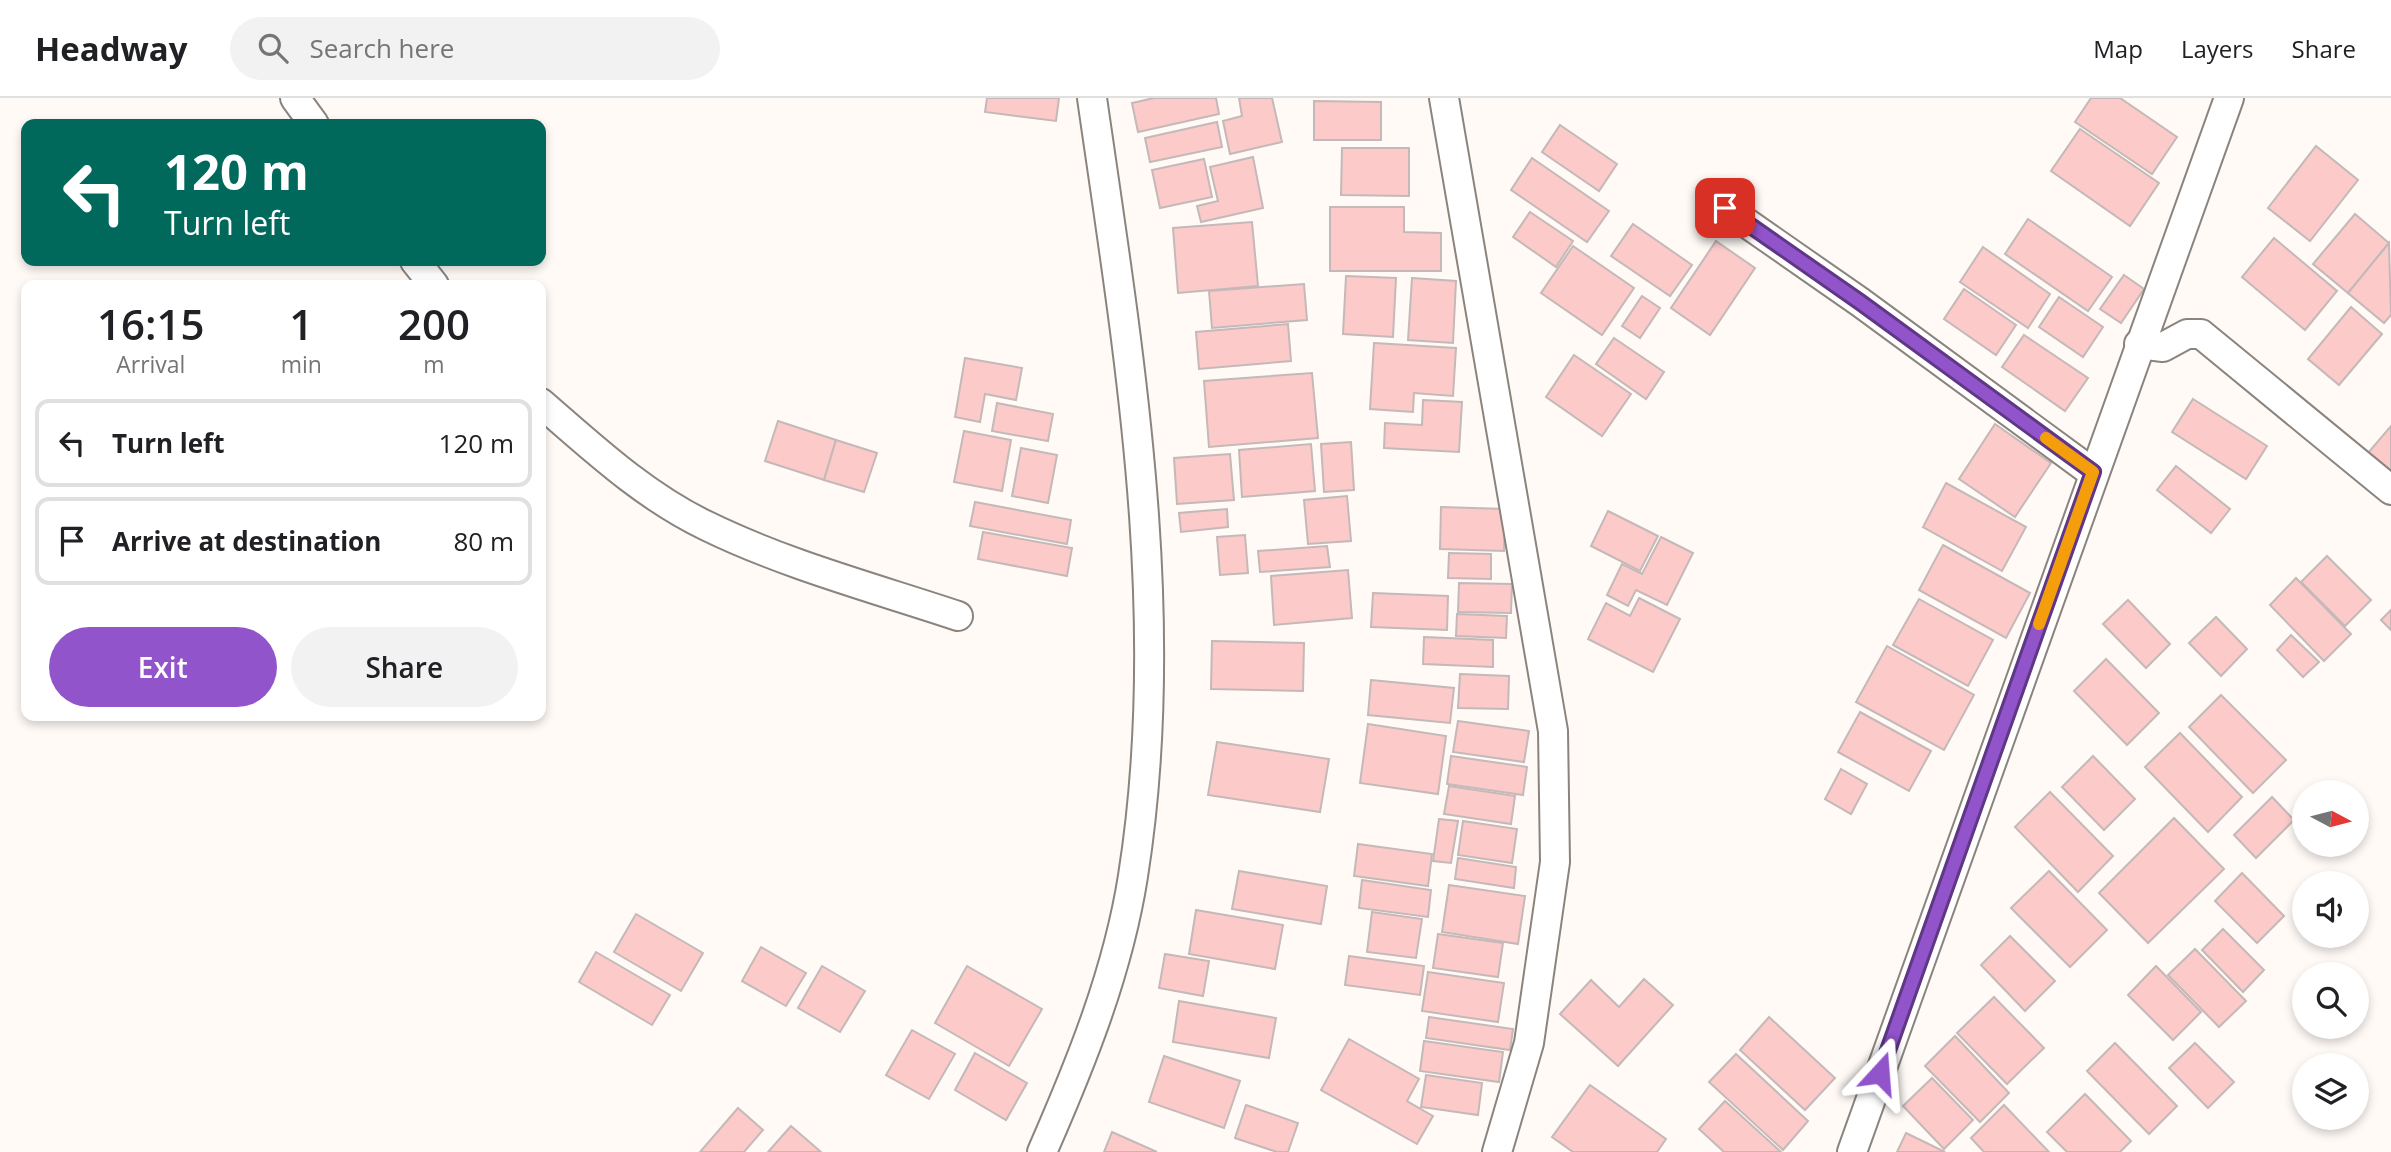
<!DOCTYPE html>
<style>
:root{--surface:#fff;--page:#f2f2f2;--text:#202124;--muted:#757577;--line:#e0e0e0;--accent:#9254cb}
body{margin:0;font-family:"Open Sans",sans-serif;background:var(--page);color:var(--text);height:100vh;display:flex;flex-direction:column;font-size:26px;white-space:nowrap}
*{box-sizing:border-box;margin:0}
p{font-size:23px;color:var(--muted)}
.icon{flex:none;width:38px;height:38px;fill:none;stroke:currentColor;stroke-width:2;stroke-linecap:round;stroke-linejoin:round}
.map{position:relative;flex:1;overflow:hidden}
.sheet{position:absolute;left:21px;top:182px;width:525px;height:441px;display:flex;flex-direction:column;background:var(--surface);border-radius:14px;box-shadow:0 4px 10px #0003}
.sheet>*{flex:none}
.banner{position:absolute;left:21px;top:21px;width:525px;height:147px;border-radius:14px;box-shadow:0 4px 10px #0003;background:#00695c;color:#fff;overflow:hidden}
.needle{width:46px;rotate:97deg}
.controls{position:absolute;left:2292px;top:682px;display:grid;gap:14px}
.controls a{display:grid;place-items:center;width:77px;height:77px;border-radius:50%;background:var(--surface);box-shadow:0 4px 10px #0003;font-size:35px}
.pin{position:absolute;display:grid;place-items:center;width:60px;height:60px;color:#fff;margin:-30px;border-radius:14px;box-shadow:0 4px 10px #0006}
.me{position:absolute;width:77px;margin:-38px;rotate:19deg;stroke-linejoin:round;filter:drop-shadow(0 0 5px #0008)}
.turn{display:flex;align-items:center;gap:24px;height:147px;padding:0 28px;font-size:32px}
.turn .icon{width:91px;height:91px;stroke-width:2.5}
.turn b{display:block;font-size:49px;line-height:60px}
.eta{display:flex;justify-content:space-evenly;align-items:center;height:119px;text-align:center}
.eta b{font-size:42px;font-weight:600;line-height:49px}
.primary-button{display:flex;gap:14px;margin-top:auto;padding:14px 28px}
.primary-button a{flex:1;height:80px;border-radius:42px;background:var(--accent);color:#fff;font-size:28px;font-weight:600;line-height:80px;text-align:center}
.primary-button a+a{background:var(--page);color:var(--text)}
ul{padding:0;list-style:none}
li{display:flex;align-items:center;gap:21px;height:88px;margin:0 14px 10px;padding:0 14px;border:4px solid var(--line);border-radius:14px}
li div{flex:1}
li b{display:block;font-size:26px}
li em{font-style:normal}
header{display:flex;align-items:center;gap:42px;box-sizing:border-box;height:98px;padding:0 35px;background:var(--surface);border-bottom:2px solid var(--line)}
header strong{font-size:33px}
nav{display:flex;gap:38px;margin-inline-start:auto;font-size:24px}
.search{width:490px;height:63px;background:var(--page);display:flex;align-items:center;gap:18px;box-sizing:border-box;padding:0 24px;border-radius:38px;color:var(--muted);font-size:26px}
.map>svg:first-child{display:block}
</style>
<header>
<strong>Headway</strong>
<div class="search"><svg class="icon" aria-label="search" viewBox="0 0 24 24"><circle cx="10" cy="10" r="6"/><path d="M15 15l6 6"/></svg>Search here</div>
<nav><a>Map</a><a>Layers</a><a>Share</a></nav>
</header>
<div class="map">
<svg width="2391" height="1054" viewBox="0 0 2391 1054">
<rect width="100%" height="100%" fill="#fffaf6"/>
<!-- building -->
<g fill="#fccac9" stroke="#c4b9b8" stroke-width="2">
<polygon points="987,0 1059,0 1056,23 985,14"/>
<polygon points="1154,0 1216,0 1219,16 1138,34 1132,5"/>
<polygon points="1239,0 1272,0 1282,44 1230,56 1223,23 1242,18"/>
<polygon points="2091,0 2120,0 2177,39 2152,76 2075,24"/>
<polygon points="1314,3 1381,4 1381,42 1314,42"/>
<polygon points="1217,24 1222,49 1150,64 1145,40"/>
<polygon points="1560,27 1617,66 1599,93 1542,54"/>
<polygon points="2080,31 2159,85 2130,128 2051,73"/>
<polygon points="2316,48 2358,82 2310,143 2268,110"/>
<polygon points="1342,50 1409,50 1409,98 1341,97"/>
<polygon points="1253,59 1263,110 1201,124 1197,108 1218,103 1210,69"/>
<polygon points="1532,60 1609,113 1587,144 1511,92"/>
<polygon points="1204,61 1212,99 1160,110 1152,72"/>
<polygon points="1330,109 1404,109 1404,134 1441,135 1441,173 1330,173"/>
<polygon points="1530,114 1573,143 1556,169 1513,139"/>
<polygon points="2355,116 2389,145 2348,195 2313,166"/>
<polygon points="2028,121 2112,179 2088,213 2005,156"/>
<polygon points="1252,124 1258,188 1178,195 1173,130"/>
<polygon points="1633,126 1692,167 1670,198 1611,158"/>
<polygon points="2274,140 2337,193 2305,232 2242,179"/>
<polygon points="1716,143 1755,170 1710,237 1671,210"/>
<polygon points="2389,145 2391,217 2384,225 2348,195"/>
<polygon points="1573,148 1634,190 1602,237 1541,195"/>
<polygon points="1983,149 2050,196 2028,230 1960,184"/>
<polygon points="2124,177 2144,191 2121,225 2100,211"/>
<polygon points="1346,178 1396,180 1393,239 1343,236"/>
<polygon points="1412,180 1456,183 1453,245 1408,242"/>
<polygon points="1304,186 1307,222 1212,230 1209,193"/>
<polygon points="1964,191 2016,227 1996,257 1944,221"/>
<polygon points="1642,198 1660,210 1640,240 1622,228"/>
<polygon points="2059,199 2103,229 2083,259 2039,229"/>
<polygon points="2351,209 2382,236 2339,287 2308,261"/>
<polygon points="1288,226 1291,263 1199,271 1196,234"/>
<polygon points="2024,237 2088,280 2065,313 2002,269"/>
<polygon points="1614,240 1664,274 1646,301 1596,266"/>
<polygon points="1374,245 1456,250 1453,298 1414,295 1413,314 1370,311"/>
<polygon points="1574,257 1631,296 1602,338 1546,299"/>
<polygon points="965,260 1022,270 1016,302 985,296 980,324 955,319"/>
<polygon points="1312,275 1318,340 1209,349 1204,283"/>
<polygon points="2193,301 2267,348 2246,381 2172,334"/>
<polygon points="1423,302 1462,304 1459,354 1384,350 1385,325 1422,327"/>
<polygon points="997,305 1053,316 1048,343 992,333"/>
<polygon points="778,323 836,342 824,382 765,363"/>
<polygon points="1995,326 2051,365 2015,419 1959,381"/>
<polygon points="2391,328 2391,375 2368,355"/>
<polygon points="964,333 1011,342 1002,393 954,384"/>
<polygon points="836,342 877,355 864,394 824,382"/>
<polygon points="1351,344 1354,392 1324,394 1321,346"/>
<polygon points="1311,346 1315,393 1242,399 1239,352"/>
<polygon points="1021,350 1057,357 1048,405 1012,398"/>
<polygon points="1230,356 1234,402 1177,406 1174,360"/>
<polygon points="2176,368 2230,411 2211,435 2157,392"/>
<polygon points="1946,385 2026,429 2002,473 1923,429"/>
<polygon points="1347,398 1351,443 1308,446 1304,402"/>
<polygon points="975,404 1071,422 1067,446 970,428"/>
<polygon points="1441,409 1505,411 1504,453 1440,451"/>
<polygon points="1227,411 1228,429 1181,434 1179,415"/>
<polygon points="1608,413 1658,438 1640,473 1591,448"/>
<polygon points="983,434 1072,450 1067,478 978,461"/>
<polygon points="1245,437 1248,475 1220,477 1217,439"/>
<polygon points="1661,439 1693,455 1667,507 1636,492 1628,508 1607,497 1622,466 1642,476"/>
<polygon points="1943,447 2030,495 2006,540 1919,492"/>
<polygon points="1327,448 1330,469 1260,474 1258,453"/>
<polygon points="1449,455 1491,456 1491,481 1448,480"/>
<polygon points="2327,458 2371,502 2345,528 2301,484"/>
<polygon points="1348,472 1352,520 1274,527 1271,478"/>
<polygon points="2296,480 2351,536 2324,563 2270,507"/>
<polygon points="1459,485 1512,486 1511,515 1458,514"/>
<polygon points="1373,495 1448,498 1447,532 1371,529"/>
<polygon points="1639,500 1680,521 1653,574 1588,541 1606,505 1630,518"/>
<polygon points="1919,501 1993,542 1968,588 1893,547"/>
<polygon points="2128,502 2170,546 2146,570 2103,526"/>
<polygon points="2391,512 2391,532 2381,522"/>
<polygon points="1457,516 1507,518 1506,540 1456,538"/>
<polygon points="2216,519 2247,551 2221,578 2189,545"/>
<polygon points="2291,537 2319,564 2303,579 2277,552"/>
<polygon points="1424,539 1493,542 1493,569 1423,566"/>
<polygon points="1212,543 1304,545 1303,593 1211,591"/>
<polygon points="1887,548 1974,597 1944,652 1856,604"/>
<polygon points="2106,561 2159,615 2127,647 2074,593"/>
<polygon points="1460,576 1509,578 1508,611 1458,610"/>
<polygon points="1371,582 1454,590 1450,625 1368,617"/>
<polygon points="2221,597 2286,662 2253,695 2189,629"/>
<polygon points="1860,614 1931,653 1909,693 1838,654"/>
<polygon points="1458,623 1529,633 1524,664 1453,654"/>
<polygon points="1368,626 1446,638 1438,696 1360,685"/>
<polygon points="2180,635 2242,699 2208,734 2145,669"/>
<polygon points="1217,644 1329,661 1320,714 1208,697"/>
<polygon points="1451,658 1527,669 1523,697 1447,686"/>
<polygon points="2093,658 2135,701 2104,732 2062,689"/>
<polygon points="1841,671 1867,686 1851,716 1825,701"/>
<polygon points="1449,688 1515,698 1511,726 1444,716"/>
<polygon points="2050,694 2113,758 2078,794 2015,729"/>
<polygon points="2272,699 2294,722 2256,760 2234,737"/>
<polygon points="2174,720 2224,771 2148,845 2099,795"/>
<polygon points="1439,721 1458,723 1451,765 1433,763"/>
<polygon points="1463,723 1517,731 1512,765 1458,757"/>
<polygon points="1358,746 1432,756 1428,788 1354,778"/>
<polygon points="1458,760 1516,769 1514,790 1455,781"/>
<polygon points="1239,773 1327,788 1321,826 1232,811"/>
<polygon points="2049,773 2107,832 2070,869 2011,810"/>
<polygon points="2242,775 2284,818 2257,845 2215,803"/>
<polygon points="1362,782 1431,792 1428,819 1359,810"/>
<polygon points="1449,787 1525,798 1518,846 1442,834"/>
<polygon points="1196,812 1283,827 1275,871 1189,856"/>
<polygon points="1372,814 1422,821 1416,860 1367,854"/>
<polygon points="636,816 703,855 681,893 614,854"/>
<polygon points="2223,831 2264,872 2243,894 2202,852"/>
<polygon points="1438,836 1503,845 1498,879 1433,870"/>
<polygon points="2010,838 2055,883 2025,913 1981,867"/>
<polygon points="761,849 806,875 786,908 742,883"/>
<polygon points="2195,851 2246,903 2219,929 2168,877"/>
<polygon points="596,854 670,897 652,927 579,884"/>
<polygon points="1165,856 1209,863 1203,898 1159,890"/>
<polygon points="1349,858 1424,868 1420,897 1345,887"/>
<polygon points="822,868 865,893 840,934 798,910"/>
<polygon points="967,868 1042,911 1009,968 935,925"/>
<polygon points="2156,868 2201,914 2173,942 2128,897"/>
<polygon points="1428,874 1504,885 1498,924 1422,913"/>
<polygon points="1644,881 1673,907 1618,968 1560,916 1591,882 1619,909"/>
<polygon points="1994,899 2044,950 2007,986 1957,935"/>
<polygon points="1179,903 1276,920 1269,960 1173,944"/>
<polygon points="1429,919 1513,931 1510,952 1426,940"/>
<polygon points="1769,919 1835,980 1805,1012 1740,952"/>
<polygon points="912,932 955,956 929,1001 886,977"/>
<polygon points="1955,938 2009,995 1980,1024 1925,968"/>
<polygon points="1349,941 1419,981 1407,1003 1433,1018 1417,1046 1321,992"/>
<polygon points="1424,943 1503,954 1499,984 1420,973"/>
<polygon points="2115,945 2177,1008 2149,1036 2087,973"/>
<polygon points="2195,945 2234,984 2208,1010 2169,970"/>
<polygon points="975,955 1027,985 1006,1022 955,992"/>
<polygon points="1736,956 1808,1023 1783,1052 1709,984"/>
<polygon points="1164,958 1240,983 1224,1030 1149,1004"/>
<polygon points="1426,977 1482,985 1478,1017 1421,1009"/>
<polygon points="1932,980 1973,1022 1944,1051 1903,1008"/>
<polygon points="1590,987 1666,1041 1657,1054 1573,1054 1552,1039"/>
<polygon points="2085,996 2131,1043 2120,1054 2067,1054 2047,1034"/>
<polygon points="1725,1003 1781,1054 1724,1054 1699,1031"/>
<polygon points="1246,1007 1298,1025 1288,1054 1277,1054 1235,1040"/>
<polygon points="2004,1007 2049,1054 1984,1054 1971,1040"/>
<polygon points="738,1010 763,1032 744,1054 700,1054"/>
<polygon points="791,1028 821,1054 768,1054"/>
<polygon points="1112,1034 1157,1054 1104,1054"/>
<polygon points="1906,1035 1945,1054 1897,1054"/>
</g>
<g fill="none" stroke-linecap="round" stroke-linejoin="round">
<!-- street casing -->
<g stroke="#8b847e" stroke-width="32">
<g id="street">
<polyline points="295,0 314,26"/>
<polyline points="1444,0 1553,633 1555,764 1529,945 1497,1054"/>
<polyline points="1725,110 1860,204 2093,375"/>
<polyline points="415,163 434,187"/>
<polyline points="2139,246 2163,249 2187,236 2201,236 2391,392"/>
<path d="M541,305C593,350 644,398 707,428C787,467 874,490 958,518"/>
<path d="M1042,1054C1081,965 1118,874 1133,778C1174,519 1129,257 1092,0"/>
<polyline points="1852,1054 2229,0"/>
</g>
</g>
<!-- street -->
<use href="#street" stroke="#fff" stroke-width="28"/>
</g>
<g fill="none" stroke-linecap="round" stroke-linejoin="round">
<!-- route casing -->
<g stroke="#5f3784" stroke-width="18">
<polyline id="route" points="1725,110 1860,204 2093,374 1880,975"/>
</g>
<!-- route -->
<use href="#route" stroke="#9254cb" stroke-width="12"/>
<!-- slow -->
<polyline stroke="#f59e0b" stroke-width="12" points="2039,526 2093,374 2046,340"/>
</g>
</svg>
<div class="controls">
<a><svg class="needle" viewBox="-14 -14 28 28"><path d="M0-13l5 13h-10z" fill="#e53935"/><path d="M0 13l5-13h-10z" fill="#757577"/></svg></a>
<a><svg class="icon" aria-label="sound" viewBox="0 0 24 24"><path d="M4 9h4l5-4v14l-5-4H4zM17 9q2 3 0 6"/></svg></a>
<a><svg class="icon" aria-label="search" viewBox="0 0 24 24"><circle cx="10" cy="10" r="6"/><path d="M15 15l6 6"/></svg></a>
<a><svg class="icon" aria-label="layers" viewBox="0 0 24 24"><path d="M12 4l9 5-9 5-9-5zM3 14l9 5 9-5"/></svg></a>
</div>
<div class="pin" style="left:1725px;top:110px;background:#d93025"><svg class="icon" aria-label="arrive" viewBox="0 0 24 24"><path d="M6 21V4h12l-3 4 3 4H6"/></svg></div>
<svg class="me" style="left:1880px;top:975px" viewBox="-20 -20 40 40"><path d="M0-17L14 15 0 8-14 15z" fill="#9254cb" stroke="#fff" stroke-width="4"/></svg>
<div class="banner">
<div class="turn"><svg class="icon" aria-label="left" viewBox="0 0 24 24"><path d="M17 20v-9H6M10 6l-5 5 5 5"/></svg><div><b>120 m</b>Turn left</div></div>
</div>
<section class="sheet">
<div class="eta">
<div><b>16:15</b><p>Arrival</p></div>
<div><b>1</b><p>min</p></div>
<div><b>200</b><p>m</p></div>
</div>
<ul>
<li><svg class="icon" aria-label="left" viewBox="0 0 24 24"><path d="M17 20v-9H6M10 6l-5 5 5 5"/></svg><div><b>Turn left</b></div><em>120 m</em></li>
<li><svg class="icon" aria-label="arrive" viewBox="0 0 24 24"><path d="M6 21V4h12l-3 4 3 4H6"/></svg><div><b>Arrive at destination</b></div><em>80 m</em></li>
</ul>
<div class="primary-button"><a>Exit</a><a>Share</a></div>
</section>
</div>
